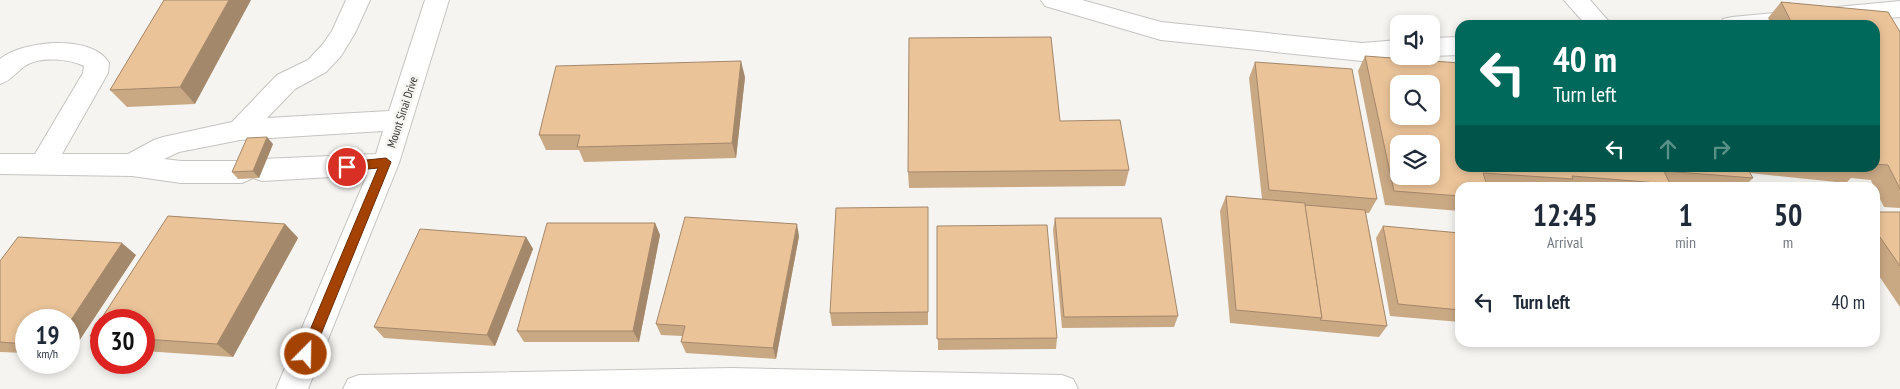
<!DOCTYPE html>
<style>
:root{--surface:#fff;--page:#f6f6f7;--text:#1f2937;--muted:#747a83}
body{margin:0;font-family:"PT Sans Narrow",sans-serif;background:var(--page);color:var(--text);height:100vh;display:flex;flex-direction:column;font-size:19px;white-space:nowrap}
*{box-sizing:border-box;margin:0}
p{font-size:16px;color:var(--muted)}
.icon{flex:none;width:28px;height:28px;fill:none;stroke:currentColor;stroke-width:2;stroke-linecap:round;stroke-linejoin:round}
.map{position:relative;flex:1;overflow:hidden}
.side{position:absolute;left:1455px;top:182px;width:425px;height:165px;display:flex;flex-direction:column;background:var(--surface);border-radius:15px;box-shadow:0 2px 8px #0003}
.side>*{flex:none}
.hud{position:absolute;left:1455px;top:20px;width:425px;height:152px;border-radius:15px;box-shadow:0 2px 8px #0003;background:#00695c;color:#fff;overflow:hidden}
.buttons{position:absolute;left:1390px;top:15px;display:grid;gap:10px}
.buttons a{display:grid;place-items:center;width:50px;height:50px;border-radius:10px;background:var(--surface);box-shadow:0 2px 8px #0003;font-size:25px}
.speed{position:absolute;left:15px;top:309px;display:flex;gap:10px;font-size:25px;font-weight:700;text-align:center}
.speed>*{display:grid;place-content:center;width:65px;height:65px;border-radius:50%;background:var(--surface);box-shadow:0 2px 8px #0003;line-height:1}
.speed small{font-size:12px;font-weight:400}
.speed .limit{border:8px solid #d22;background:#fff;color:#111}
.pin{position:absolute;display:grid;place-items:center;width:42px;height:42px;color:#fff;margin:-21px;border:2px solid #fff;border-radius:50%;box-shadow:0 1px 5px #0007}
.me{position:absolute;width:55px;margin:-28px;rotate:23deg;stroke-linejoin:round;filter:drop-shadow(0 0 4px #0008)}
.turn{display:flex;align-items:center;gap:18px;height:105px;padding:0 15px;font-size:22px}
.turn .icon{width:65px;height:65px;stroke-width:2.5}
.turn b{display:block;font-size:35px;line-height:42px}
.lanes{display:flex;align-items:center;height:48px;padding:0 15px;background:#0003;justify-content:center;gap:25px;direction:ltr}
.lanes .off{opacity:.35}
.eta{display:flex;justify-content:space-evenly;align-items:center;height:85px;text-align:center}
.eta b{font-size:30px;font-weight:700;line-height:35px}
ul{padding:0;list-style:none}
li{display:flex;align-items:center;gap:15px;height:70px;padding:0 15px}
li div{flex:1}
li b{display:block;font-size:19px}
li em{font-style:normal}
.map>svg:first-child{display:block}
</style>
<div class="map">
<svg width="1900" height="389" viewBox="0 0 1900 389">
<rect width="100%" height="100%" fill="#f5f4f1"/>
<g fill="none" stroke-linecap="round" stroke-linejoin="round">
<!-- minor casing -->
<g stroke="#c6c4c1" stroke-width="2">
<g id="minor">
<path d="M346,0H370L355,33L341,56L326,72L295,89L267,118L389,111L425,0H449L399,163L308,389H276L367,175L262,181L253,178L242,183H181L132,176L0,174V154H35L83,73L84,66C69,59 40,56 25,66C16,72 11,81 0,84V59C23,40 93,34 109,63L108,73L62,154H128L154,140L163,137L232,122L277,75L308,60L323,44L332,31ZM383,131L376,154L262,159L251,164L242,161H181L164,159L179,152L240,140Z"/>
<polygon points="1041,0 1082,0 1161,22 1362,43 1399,40 1399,56 1404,56 1362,61 1161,40 1045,6"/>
<polygon points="1564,0 1590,0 1612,25 1586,25"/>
<polygon points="1900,1 1900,17 1819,25 1720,25 1723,19 1732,17"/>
<polygon points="1460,37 1460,55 1431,56 1431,38"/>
<polygon points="731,368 1062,375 1073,379 1078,389 343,389 348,379 359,375"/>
</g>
</g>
<!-- minor -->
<use href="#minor" fill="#fff" fill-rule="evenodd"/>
</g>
<!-- wall -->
<g fill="#c9a884" fill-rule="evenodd">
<polygon points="164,0 195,104 127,107 110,90"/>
<path d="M1781,2L1888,12L1900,32V208L1884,207L1875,189V188H1874L1871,180L1851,178L1846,183L1750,173L1753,178L1743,188H1460V211L1385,205L1358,71L1365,56L1460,63V168H1875V25H1772L1768,18ZM1399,84H1431V116H1399ZM1399,144H1431V176H1399Z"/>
<polygon points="1255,62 1377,199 1369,213 1366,213 1387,326 1379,337 1230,323 1220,211 1226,196 1262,199 1249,78"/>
<polygon points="745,77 736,158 584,162 579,150 546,150 539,135"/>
<polygon points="1060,121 1129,170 1125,186 909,188 908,172"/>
<polygon points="273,144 259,178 238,179 232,172"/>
<polygon points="928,207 928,325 832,326 830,313"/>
<polygon points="1875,212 1900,212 1900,307 1875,270"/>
<polygon points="168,216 285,224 298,238 233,357 144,351 144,320 101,320 101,344 90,336"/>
<polygon points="1055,218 1178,316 1174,327 1062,328 1053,230"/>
<polygon points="655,223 660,235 639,342 524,342 517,331"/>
<polygon points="937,226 1057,338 1056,349 938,350"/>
<polygon points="1383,226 1460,233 1460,322 1390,316 1376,238"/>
<polygon points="799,236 776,359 686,353 681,342 683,336 661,335 656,324"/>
<polygon points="526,237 533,249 495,346 384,338 374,327"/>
<polygon points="136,255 69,356 69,320 26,320 26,353 0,352 0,261"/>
</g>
<!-- shaded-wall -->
<g fill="#a4886b">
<polygon points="229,0 251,0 195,104 180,87"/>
<polygon points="741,61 745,77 736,158 732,143"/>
<polygon points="267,137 273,144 259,178 253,171"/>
<polygon points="655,223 660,235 639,342 633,331"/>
<polygon points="285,224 298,238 233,357 217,344"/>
<polygon points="797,224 799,236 776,359 773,348"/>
<polygon points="526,237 533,249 495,346 487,335"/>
<polygon points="122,243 136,255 69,356 69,323"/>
</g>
<!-- building -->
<g fill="#eac399" stroke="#a4886b" fill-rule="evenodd">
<polygon points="164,0 229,0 180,87 110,90"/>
<polygon points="1781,2 1888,12 1900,32 1900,189 1888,165 1875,164 1875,25 1793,25"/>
<polygon points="1051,37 1060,121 1120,120 1129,170 908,172 909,38"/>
<path d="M1365,56L1460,63V168H1747L1753,178L1664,171L1670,184L1572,176L1573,179L1483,173L1488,188H1460V196L1394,191ZM1399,84H1431V116H1399ZM1399,144H1431V176H1399Z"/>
<polygon points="741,61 732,143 577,147 580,135 539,135 556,66"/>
<polygon points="1255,62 1352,69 1377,199 1269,190"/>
<polygon points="267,137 253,171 232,172 247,138"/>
<polygon points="1226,196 1305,203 1322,318 1236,310"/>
<polygon points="1305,205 1365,210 1387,326 1320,320 1322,318"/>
<polygon points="928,207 928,312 830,313 836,208"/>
<polygon points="1875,212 1900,212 1900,266 1875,230"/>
<polygon points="168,216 285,224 217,344 144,339 144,320 101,320 101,336 90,336"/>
<polygon points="685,217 797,224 773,348 681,342 685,326 656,324"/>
<polygon points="1055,218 1161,218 1178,316 1064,317"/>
<polygon points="547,223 655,223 633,331 517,331"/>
<polygon points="1047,225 1057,338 937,339 937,226"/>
<polygon points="1383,226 1460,233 1460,310 1398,304"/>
<polygon points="420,229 526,237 487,335 374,327"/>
<polygon points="18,237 122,243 69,323 69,320 26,320 26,344 0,342 0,261"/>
</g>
<!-- route -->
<polygon fill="#a44203" stroke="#6b2b02" points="386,158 391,162 313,354 311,358 306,360 302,358 300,354 378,168 347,171 341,167 347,162"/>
<g text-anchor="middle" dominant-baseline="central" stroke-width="5" stroke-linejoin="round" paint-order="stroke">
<!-- street labels -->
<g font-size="12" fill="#363534" stroke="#f5f4f1">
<text transform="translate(402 112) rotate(-72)">Mount Sinai Drive</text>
</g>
</g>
</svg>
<div class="buttons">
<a><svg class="icon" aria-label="sound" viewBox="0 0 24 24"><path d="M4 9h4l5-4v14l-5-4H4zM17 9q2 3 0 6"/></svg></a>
<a><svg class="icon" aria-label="search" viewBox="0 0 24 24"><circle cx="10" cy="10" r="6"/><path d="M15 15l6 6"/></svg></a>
<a><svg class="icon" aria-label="layers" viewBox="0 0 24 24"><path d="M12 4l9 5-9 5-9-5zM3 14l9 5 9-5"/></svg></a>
</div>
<div class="speed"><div>19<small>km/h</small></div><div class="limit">30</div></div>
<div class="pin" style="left:347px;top:167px;background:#d93025"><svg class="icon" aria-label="arrive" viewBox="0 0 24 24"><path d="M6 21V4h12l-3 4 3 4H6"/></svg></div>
<svg class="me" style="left:306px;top:354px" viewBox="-20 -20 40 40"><circle r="17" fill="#a44203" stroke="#fff" stroke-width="3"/><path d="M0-11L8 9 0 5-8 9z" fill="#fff"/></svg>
<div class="hud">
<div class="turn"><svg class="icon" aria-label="left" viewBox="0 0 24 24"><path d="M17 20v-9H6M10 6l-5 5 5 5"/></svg><div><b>40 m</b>Turn left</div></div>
<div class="lanes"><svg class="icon" aria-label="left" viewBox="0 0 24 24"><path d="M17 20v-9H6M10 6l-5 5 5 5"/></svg><svg class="icon off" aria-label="ahead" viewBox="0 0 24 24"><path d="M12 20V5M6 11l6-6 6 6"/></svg><svg class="icon off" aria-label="right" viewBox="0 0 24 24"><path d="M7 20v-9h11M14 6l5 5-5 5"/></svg></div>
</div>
<section class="side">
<div class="eta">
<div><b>12:45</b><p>Arrival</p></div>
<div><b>1</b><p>min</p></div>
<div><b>50</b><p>m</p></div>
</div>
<ul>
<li><svg class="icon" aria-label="left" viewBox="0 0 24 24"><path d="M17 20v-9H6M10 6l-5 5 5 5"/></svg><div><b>Turn left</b></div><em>40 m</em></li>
</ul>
</section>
</div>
